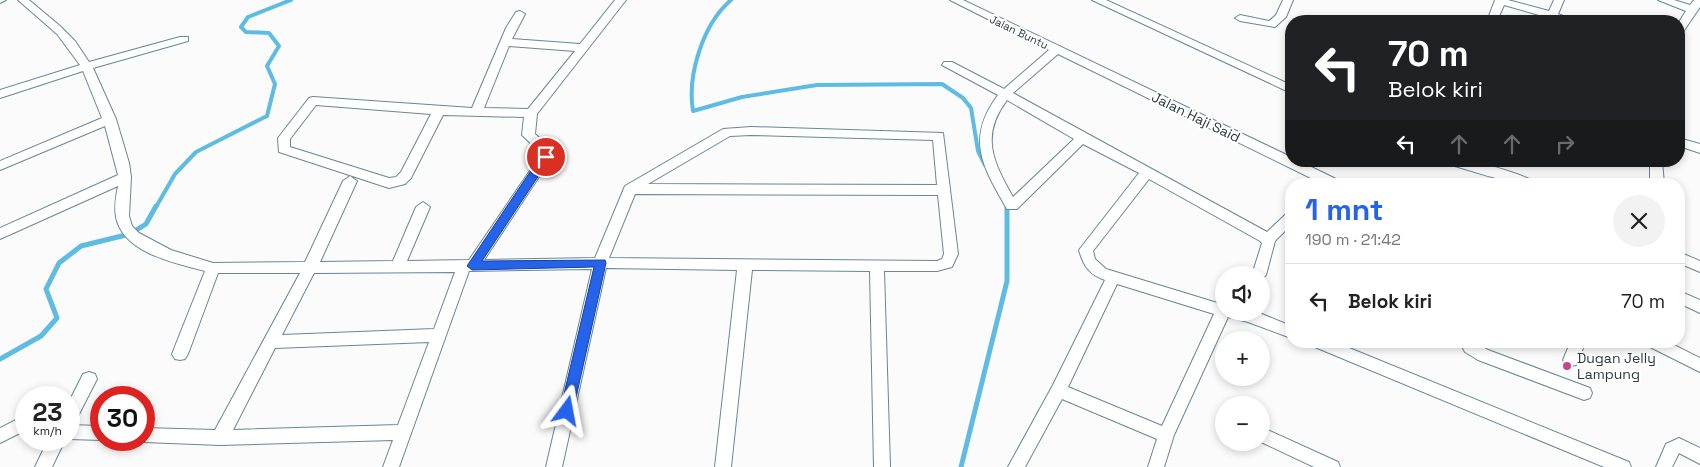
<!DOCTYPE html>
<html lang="id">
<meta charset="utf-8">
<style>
:root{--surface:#fff;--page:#f2f2f2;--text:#222;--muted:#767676;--line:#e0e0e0;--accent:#2563eb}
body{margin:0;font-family:"Space Grotesk",sans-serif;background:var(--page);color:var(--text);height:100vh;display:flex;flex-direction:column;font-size:19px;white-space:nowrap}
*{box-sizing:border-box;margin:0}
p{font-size:16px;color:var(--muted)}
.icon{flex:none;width:28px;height:28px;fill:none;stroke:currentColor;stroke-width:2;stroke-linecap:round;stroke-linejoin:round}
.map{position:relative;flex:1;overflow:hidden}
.panel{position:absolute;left:1285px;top:178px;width:400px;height:170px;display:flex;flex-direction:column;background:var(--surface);border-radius:20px;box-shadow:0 2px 8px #0003}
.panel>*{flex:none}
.hud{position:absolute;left:1285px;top:15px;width:400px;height:152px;border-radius:20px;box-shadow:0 2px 8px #0003;background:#202124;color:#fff;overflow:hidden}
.fabs{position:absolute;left:1215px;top:266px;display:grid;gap:10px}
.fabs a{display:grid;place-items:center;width:55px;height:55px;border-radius:50%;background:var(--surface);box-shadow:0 2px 8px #0003;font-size:25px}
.speed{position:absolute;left:15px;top:386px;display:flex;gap:10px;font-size:25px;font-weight:700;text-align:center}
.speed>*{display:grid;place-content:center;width:65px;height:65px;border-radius:50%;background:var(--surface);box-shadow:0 2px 8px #0003;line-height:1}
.speed small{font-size:12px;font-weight:400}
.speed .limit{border:8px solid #d22;background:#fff;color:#111}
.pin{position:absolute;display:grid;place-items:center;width:42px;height:42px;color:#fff;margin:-21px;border:2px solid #fff;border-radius:50%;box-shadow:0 1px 5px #0007}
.me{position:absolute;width:55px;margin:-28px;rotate:13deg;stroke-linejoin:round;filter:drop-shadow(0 0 4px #0008)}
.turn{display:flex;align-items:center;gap:18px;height:105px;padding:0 20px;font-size:22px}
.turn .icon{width:65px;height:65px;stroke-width:2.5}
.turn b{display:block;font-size:35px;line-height:42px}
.lanes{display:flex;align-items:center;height:48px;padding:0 20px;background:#0003;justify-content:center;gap:25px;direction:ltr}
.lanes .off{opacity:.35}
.round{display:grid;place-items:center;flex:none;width:52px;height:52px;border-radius:26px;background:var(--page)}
.headline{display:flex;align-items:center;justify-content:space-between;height:85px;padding:0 20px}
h1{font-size:30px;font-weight:700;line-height:38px;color:var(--accent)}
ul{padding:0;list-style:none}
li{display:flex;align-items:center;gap:15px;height:75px;padding:0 20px;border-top:1px solid var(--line)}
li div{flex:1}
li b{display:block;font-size:19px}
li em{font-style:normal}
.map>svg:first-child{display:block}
</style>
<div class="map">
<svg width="1700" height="467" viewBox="0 0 1700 467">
<rect width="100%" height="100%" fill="#fbfbfb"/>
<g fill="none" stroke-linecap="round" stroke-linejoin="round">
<!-- stream-far1 -->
<g stroke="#5ebce3" stroke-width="4">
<path d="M731,0C703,24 687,75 693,111L742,97L817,85L942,84L963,98L971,108L978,151L985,165"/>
<polyline points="1007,204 1007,207"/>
<polyline points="156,207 175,174 196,152 267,116 275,84 267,66 279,46 269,33 246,32 241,27 248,17 291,0"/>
</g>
<!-- stream -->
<g stroke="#5ebce3" stroke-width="5">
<polyline points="0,359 41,336 57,318 46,289 59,263 81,246 130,234 146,224 156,206"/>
<polyline points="961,467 1007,281 1007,206"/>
</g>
<!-- street casing -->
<g stroke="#668797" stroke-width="2">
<g id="street">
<polygon points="0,0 6,0 0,3"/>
<path d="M18,0H29L60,26L75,41L89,62L180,37H188V41L93,68L116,119L129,163L131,177L129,216L132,226L139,233L171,250L213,263L305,262L343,181L350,176L357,181L320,262L393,261L416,207L423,202L430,207L407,261L469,260L540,156L541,153L522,135L524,117L443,115L411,178L405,184L389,188L279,152L278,138L309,98L313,97L472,108L506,28L516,12L520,11L525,14L512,39L580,44L615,0H626L537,114L535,134L551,149L552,157L484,260L595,258L625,186L723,129L751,127L943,133L958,254L952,267L937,271H884L890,467H874L870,271L752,270L731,467H715L737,270L606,268L562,467H546L592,269L469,271L399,467H383L393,440L220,445L144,442L138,440H144V428L215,430L300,273H218L188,354L185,359L180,360L175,359L172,354L205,271C175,263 123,253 116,217C114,206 116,196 118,186L0,239V228L118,175L105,126L0,170V161L102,118L83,71L0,98V90L80,65L57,34ZM509,46L575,51L528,109L484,108ZM316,105L431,114L401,172L396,177L389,178L290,147V139ZM751,135L933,140L937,185L648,184L730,136ZM635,194L938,195L944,254L942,259L937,261L609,258ZM455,272L434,329L282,335L314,273ZM429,342L398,425L233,430L275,348Z"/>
<path d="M950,0H963L1291,157V161H1299L1340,181L1341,184H1323L1058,54L1013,93L1267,232L1286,214L1291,212V225L1275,241L1266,275L1261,280V275H1252L1262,243L1260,241L1149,179L1093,251L1095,259L1106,269L1224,305V312H1257L1291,326V338L1248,322L1228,317L1174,435L1164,467H1148L1157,439L1062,399L1025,467H1008L1053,385L1105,280C1089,275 1083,265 1079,250L1139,173L1083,144L1017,209H1007C983,167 965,139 998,95L942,65L944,62H952L1004,89L1049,50ZM1007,100L1074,139L1013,197C993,162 980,136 1007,100ZM1117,284L1214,314L1162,426L1068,387Z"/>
<polygon points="1092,0 1106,0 1291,85 1291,93"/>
<polygon points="1283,0 1293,0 1286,17 1275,27 1240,21 1235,18 1240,15 1269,21 1276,15"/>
<polygon points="1495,0 1508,0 1549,11 1554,0 1564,0 1558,14 1576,21 1545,21 1546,17 1504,5 1497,21 1487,21"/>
<polygon points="1658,0 1674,0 1690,5 1694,0 1700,0 1700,7 1683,32 1679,33 1679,22 1686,11"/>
<polygon points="1431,17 1440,19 1441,21 1426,21 1427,18"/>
<polygon points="1679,138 1700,144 1700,153 1679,146"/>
<path d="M1447,161C1478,161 1505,168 1534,181L1535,184C1507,184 1476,172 1448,164Z"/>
<polygon points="1650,161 1662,161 1664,184 1650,184"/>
<polygon points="1679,252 1700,261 1700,272 1679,263"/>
<polygon points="1679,291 1700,300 1700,313 1679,303"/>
<polygon points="1308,341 1332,341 1629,462 1631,467 1604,467 1310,345"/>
<polygon points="1459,341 1474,341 1488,350 1590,388 1592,393 1590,398 1584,400 1478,360 1465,352"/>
<polygon points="1571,341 1586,341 1576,365 1571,366 1566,365 1563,360"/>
<polygon points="1644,341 1666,341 1700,358 1700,372 1646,345"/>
<polygon points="89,372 95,374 97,379 75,422 69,424 69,402 83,374"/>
<polygon points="26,415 26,430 0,443 0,428"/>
<polygon points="69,425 101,426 102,440 69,439"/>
<polygon points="1261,427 1338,462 1340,467 1314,467 1261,442"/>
<polygon points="1679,438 1700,448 1700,464 1679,453 1672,467 1656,467 1666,444"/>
<polygon points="48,440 65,440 52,467 35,467"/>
</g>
</g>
<!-- street -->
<use href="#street" fill="#fff" fill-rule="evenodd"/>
</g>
<!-- route -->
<polygon fill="#2563eb" stroke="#184099" points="546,153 551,157 482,261 605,260 606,263 573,411 571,415 562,415 560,411 594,267 472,270 467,266 542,154"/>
<!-- markers -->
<circle fill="#ca4587" stroke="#fff" stroke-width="2" cx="1567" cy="366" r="5"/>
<g text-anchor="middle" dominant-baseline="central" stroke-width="4" stroke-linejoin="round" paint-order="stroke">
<!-- far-street labels -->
<g font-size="11" fill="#2c3a40" stroke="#fff">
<text transform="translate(1019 32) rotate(26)">Jalan Buntu</text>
</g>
<!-- street labels -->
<g font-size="14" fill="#2c3a40" stroke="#fff">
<text transform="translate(1196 117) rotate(26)">Jalan Haji Said</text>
</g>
<!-- poi labels -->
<g font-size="14" fill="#2c3a40" stroke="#fff" text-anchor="start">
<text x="1577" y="358">Dugan Jelly<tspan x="1577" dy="16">Lampung</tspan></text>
</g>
</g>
</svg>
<div class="fabs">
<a><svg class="icon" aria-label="sound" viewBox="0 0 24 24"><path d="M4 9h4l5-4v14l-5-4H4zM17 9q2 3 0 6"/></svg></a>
<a>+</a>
<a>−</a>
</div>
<div class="speed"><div>23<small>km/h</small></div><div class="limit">30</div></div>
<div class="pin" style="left:546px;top:157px;background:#d93025"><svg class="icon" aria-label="arrive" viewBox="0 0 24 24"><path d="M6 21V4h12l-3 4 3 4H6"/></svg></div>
<svg class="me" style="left:567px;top:411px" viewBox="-20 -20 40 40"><path d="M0-17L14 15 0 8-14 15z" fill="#2563eb" stroke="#fff" stroke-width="4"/></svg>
<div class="hud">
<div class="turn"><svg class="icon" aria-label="left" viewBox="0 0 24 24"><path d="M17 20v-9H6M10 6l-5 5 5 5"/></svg><div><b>70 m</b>Belok kiri</div></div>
<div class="lanes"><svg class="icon" aria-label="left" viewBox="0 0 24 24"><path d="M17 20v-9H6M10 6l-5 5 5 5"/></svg><svg class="icon off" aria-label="ahead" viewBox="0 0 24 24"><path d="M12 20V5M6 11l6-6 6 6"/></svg><svg class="icon off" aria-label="ahead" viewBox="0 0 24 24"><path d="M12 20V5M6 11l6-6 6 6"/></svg><svg class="icon off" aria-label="right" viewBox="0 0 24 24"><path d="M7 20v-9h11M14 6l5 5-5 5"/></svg></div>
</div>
<section class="panel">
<div class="headline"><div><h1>1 mnt</h1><p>190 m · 21:42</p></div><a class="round"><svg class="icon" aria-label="close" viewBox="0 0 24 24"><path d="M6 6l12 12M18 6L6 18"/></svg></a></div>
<ul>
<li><svg class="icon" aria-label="left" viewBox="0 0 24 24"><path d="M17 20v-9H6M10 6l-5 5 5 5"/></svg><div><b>Belok kiri</b></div><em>70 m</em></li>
</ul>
</section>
</div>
